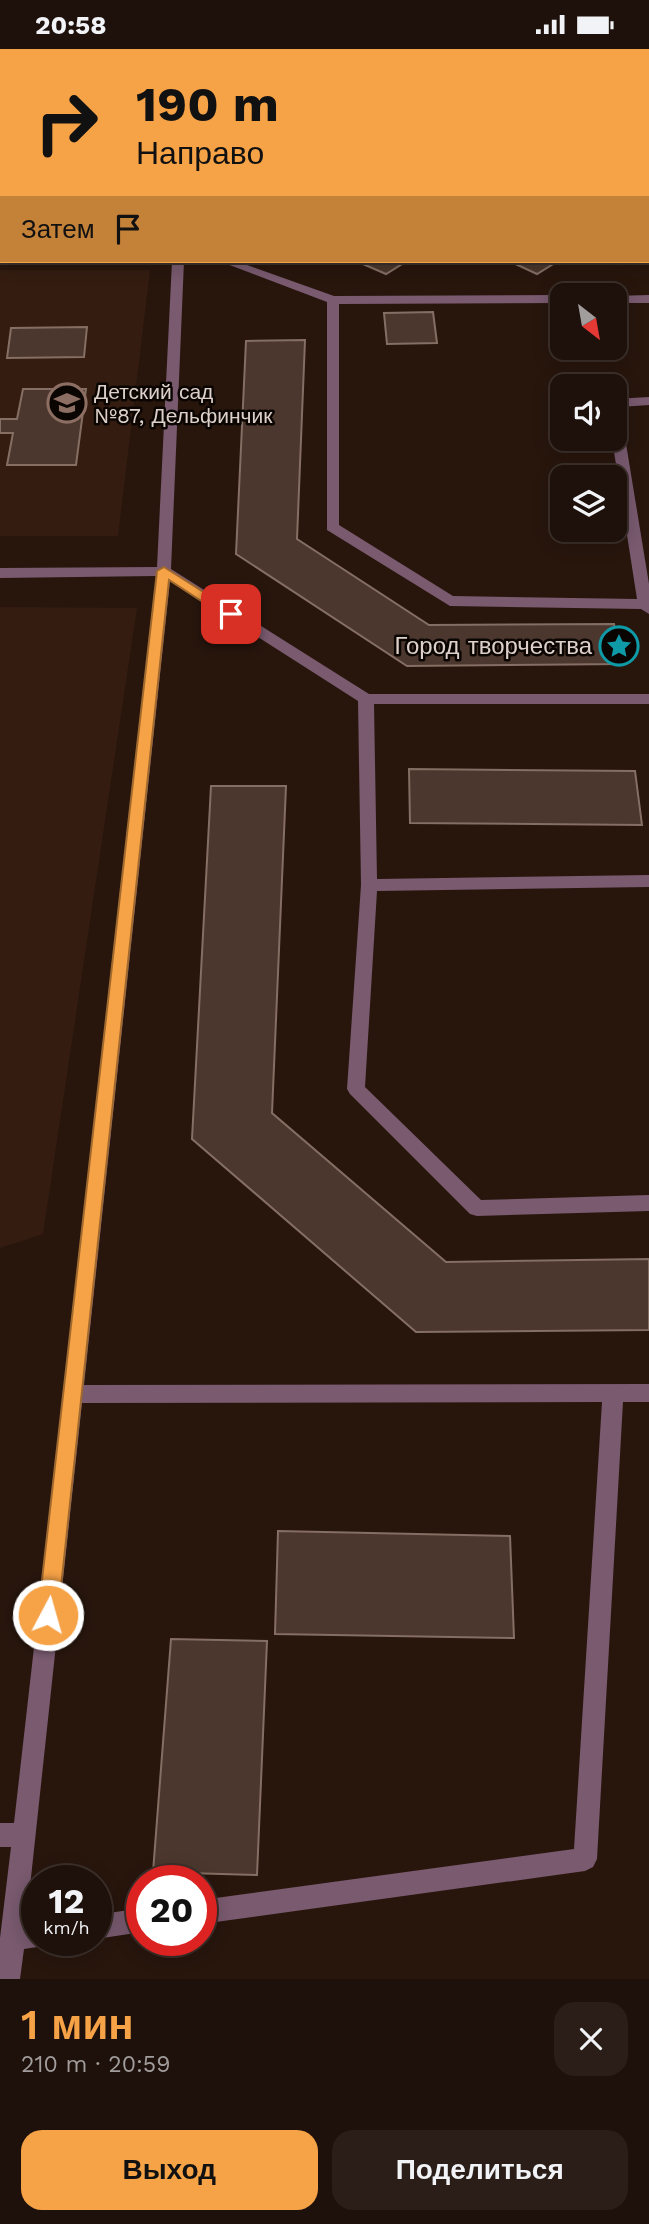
<!DOCTYPE html>
<html lang="ru">
<meta charset="utf-8">
<style>
:root{--surface:#1e100a;--page:#2b1e18;--text:#f1f3f6;--muted:#a19d9c;--line:#3c302b;--accent:#f6a246}
body{margin:0;font-family:"Work Sans",sans-serif;background:var(--page);color:var(--text);height:100vh;display:flex;flex-direction:column;font-size:26px;white-space:nowrap}
*{box-sizing:border-box;margin:0}
p{font-size:23px;color:var(--muted)}
.icon{flex:none;width:38px;height:38px;fill:none;stroke:currentColor;stroke-width:2;stroke-linecap:round;stroke-linejoin:round}
.map{position:relative;height:1930px;overflow:hidden}
.side{display:flex;flex-direction:column;background:var(--surface);flex:1}
.side>*{flex:none}
.hud{position:absolute;left:0px;top:0px;width:649px;height:214px;box-shadow:0 4px 18px #0003,0 0 0 2px var(--line);background:#f6a246;color:#111;overflow:hidden}
.needle{width:46px;rotate:149deg}
.fabs{position:absolute;left:550px;top:234px;display:grid;gap:14px}
.fabs a{display:grid;place-items:center;width:77px;height:77px;border-radius:14px;background:var(--surface);box-shadow:0 4px 18px #0003,0 0 0 2px var(--line);font-size:35px}
.speed{position:absolute;left:21px;top:1816px;display:flex;gap:14px;font-size:35px;font-weight:700;text-align:center}
.speed>*{display:grid;place-content:center;width:91px;height:91px;border-radius:50%;background:var(--surface);box-shadow:0 4px 18px #0003,0 0 0 2px var(--line);line-height:1}
.speed small{font-size:18px;font-weight:400}
.speed .limit{border:10px solid #d22;background:#fff;color:#111}
.pin{position:absolute;display:grid;place-items:center;width:60px;height:60px;color:#fff;margin:-30px;border-radius:14px;box-shadow:0 4px 10px #0006}
.me{position:absolute;width:77px;margin:-38px;rotate:6deg;stroke-linejoin:round;filter:drop-shadow(0 0 5px #0008)}
.turn{display:flex;align-items:center;gap:24px;height:147px;padding:0 21px;font-size:32px}
.turn .icon{width:91px;height:91px;stroke-width:2.5}
.turn b{display:block;font-size:49px;line-height:60px}
.then{display:flex;align-items:center;height:66px;padding:0 21px;background:#0003;gap:14px;font-size:26px}
.round{display:grid;place-items:center;flex:none;width:74px;height:74px;border-radius:21px;background:var(--page)}
.head{display:flex;align-items:center;justify-content:space-between;height:119px;padding:0 21px}
h1{font-size:42px;font-weight:600;line-height:52px;color:var(--accent)}
.cta{display:flex;gap:14px;margin-top:auto;padding:14px 21px}
.cta a{flex:1;height:80px;border-radius:21px;background:var(--accent);color:#111;font-size:28px;font-weight:600;line-height:80px;text-align:center}
.cta a+a{background:var(--page);color:var(--text)}
.status{display:flex;justify-content:space-between;align-items:center;height:49px;padding:0 35px;background:var(--surface);direction:ltr}
.status svg{height:19px;fill:currentColor}
.map>svg:first-child{display:block}
</style>
<div class="status"><b>20:58</b><svg viewBox="0 0 49 12"><path d="M0 12V9h3v3zM5 12V6h3v6zM10 12V3h3v9zM15 12V0h3v12zM26 1h20v11H26zM47 4h2v5h-2z"/></svg></div>
<div class="map">
<svg width="649" height="1930" viewBox="0 0 649 1930">
<rect width="100%" height="100%" fill="#28160d"/>
<!-- built -->
<g fill="#341c10">
<polygon points="0,221 150,221 118,487 0,487"/>
<polygon points="0,558 137,559 43,1185 0,1199"/>
</g>
<!-- building -->
<g fill="#4b372d" stroke="#856e63" stroke-width="2">
<polygon points="356,212 407,212 386,225"/>
<polygon points="509,212 558,212 537,225"/>
<polygon points="433,263 437,294 387,295 384,264"/>
<polygon points="87,278 84,308 7,309 11,279"/>
<polygon points="305,291 297,490 429,576 614,575 622,615 407,617 236,505 246,292"/>
<polygon points="23,340 86,340 76,416 7,416 13,384 0,384 0,370 17,370"/>
<polygon points="409,720 635,722 642,776 410,774"/>
<polygon points="211,737 286,737 272,1064 446,1213 649,1210 649,1281 416,1283 192,1090"/>
<polygon points="278,1482 510,1487 514,1589 275,1585"/>
<polygon points="171,1590 267,1592 257,1826 153,1823"/>
</g>
<g fill="none" stroke-linecap="round" stroke-linejoin="round">
<!-- minor -->
<g fill="#795a6f" fill-rule="evenodd">
<polygon points="210,0 220,0 209,2"/>
<polygon points="644,0 649,0 649,5 648,2 643,2"/>
<rect x="0" y="4" width="2" height="6"/>
<rect x="0" y="43" width="2" height="6"/>
<polygon points="0,92 2,92 0,99"/>
<polygon points="172,212 184,212 171,520 369,645 649,645 649,655 374,655 377,830 649,826 649,838 377,842 365,1038 481,1151 649,1146 649,1162 477,1167 470,1165 350,1045 347,1040 361,836 358,652 170,532 84,1336 649,1335 649,1353 623,1353 597,1810 593,1818 585,1822 201,1875 201,1851 574,1800 602,1353 82,1354 26,1875 37,1874 37,1892 47,1892 37,1898 24,1900 20,1930 0,1930 0,1889 11,1798 0,1798 0,1774 14,1774 156,527 0,529 0,519 157,518"/>
<polygon points="219,212 236,212 334,247 562,246 564,247 562,254 339,255 339,476 453,547 637,550 612,390 614,350 649,348 649,356 620,358 649,535 649,565 641,560 450,557 327,481 327,253"/>
<polygon points="649,246 649,254 614,254 612,247"/>
<polygon points="142,1859 142,1883 96,1890 96,1866"/>
</g>
</g>
<!-- route -->
<polygon fill="#f6a246" stroke="#a0692e" stroke-width="2" points="164,518 238,565 231,569 226,568 169,531 58,1566 55,1572 48,1575 41,1572 38,1566 157,522"/>
<!-- icons -->
<defs>
<g id="school-ring" transform="scale(2.0125)"><circle r="9.5" fill="#0b0502" stroke="#8d6e63" stroke-width="1.5"/><path d="M0-5L7-2L0 1L-7-2ZM-4 1L0 2.5L4 1V4Q0 6-4 4Z" fill="#8d6e63"/></g>
<g id="sight-ring" transform="scale(2.0125)"><circle r="9.5" fill="#0b0502" stroke="#0f9aa8" stroke-width="1.5"/><path d="M0-6L1.8-2.2L6-1.7L2.9 1.2L3.7 5.4L0 3.3L-3.7 5.4L-2.9 1.2L-6-1.7L-1.8-2.2Z" fill="#0f9aa8"/></g>
</defs>
<g fill-rule="evenodd">
<use href="#school-ring" x="67" y="354"/>
<use href="#sight-ring" x="619" y="597"/>
</g>
<g text-anchor="middle" dominant-baseline="central" stroke-width="5" stroke-linejoin="round" paint-order="stroke">
<!-- far-poi labels -->
<g font-size="21" fill="#ddd0ca" stroke="#0b0502" text-anchor="start">
<text x="94" y="342">Детский сад<tspan x="94" dy="24">№87, Дельфинчик</tspan></text>
</g>
<!-- poi labels -->
<g font-size="24" fill="#ddd0ca" stroke="#0b0502" text-anchor="end">
<text x="592" y="597">Город творчества</text>
</g>
</g>
</svg>
<div class="fabs">
<a><svg class="needle" viewBox="-14 -14 28 28"><path d="M0-13l5 13h-10z" fill="#e53935"/><path d="M0 13l5-13h-10z" fill="#a19d9c"/></svg></a>
<a><svg class="icon" aria-label="sound" viewBox="0 0 24 24"><path d="M4 9h4l5-4v14l-5-4H4zM17 9q2 3 0 6"/></svg></a>
<a><svg class="icon" aria-label="layers" viewBox="0 0 24 24"><path d="M12 4l9 5-9 5-9-5zM3 14l9 5 9-5"/></svg></a>
</div>
<div class="speed"><div>12<small>km/h</small></div><div class="limit">20</div></div>
<div class="pin" style="left:231px;top:565px;background:#d93025"><svg class="icon" aria-label="arrive" viewBox="0 0 24 24"><path d="M6 21V4h12l-3 4 3 4H6"/></svg></div>
<svg class="me" style="left:48px;top:1566px" viewBox="-20 -20 40 40"><circle r="17" fill="#f6a246" stroke="#fff" stroke-width="3"/><path d="M0-11L8 9 0 5-8 9z" fill="#fff"/></svg>
<div class="hud">
<div class="turn"><svg class="icon" aria-label="right" viewBox="0 0 24 24"><path d="M7 20v-9h11M14 6l5 5-5 5"/></svg><div><b>190 m</b>Направо</div></div>
<div class="then">Затем<svg class="icon" aria-label="arrive" viewBox="0 0 24 24"><path d="M6 21V4h12l-3 4 3 4H6"/></svg></div>
</div>
</div>
<section class="side">
<div class="head"><div><h1>1 мин</h1><p>210 m · 20:59</p></div><a class="round"><svg class="icon" aria-label="close" viewBox="0 0 24 24"><path d="M6 6l12 12M18 6L6 18"/></svg></a></div>
<div class="cta"><a>Выход</a><a>Поделиться</a></div>
</section>
